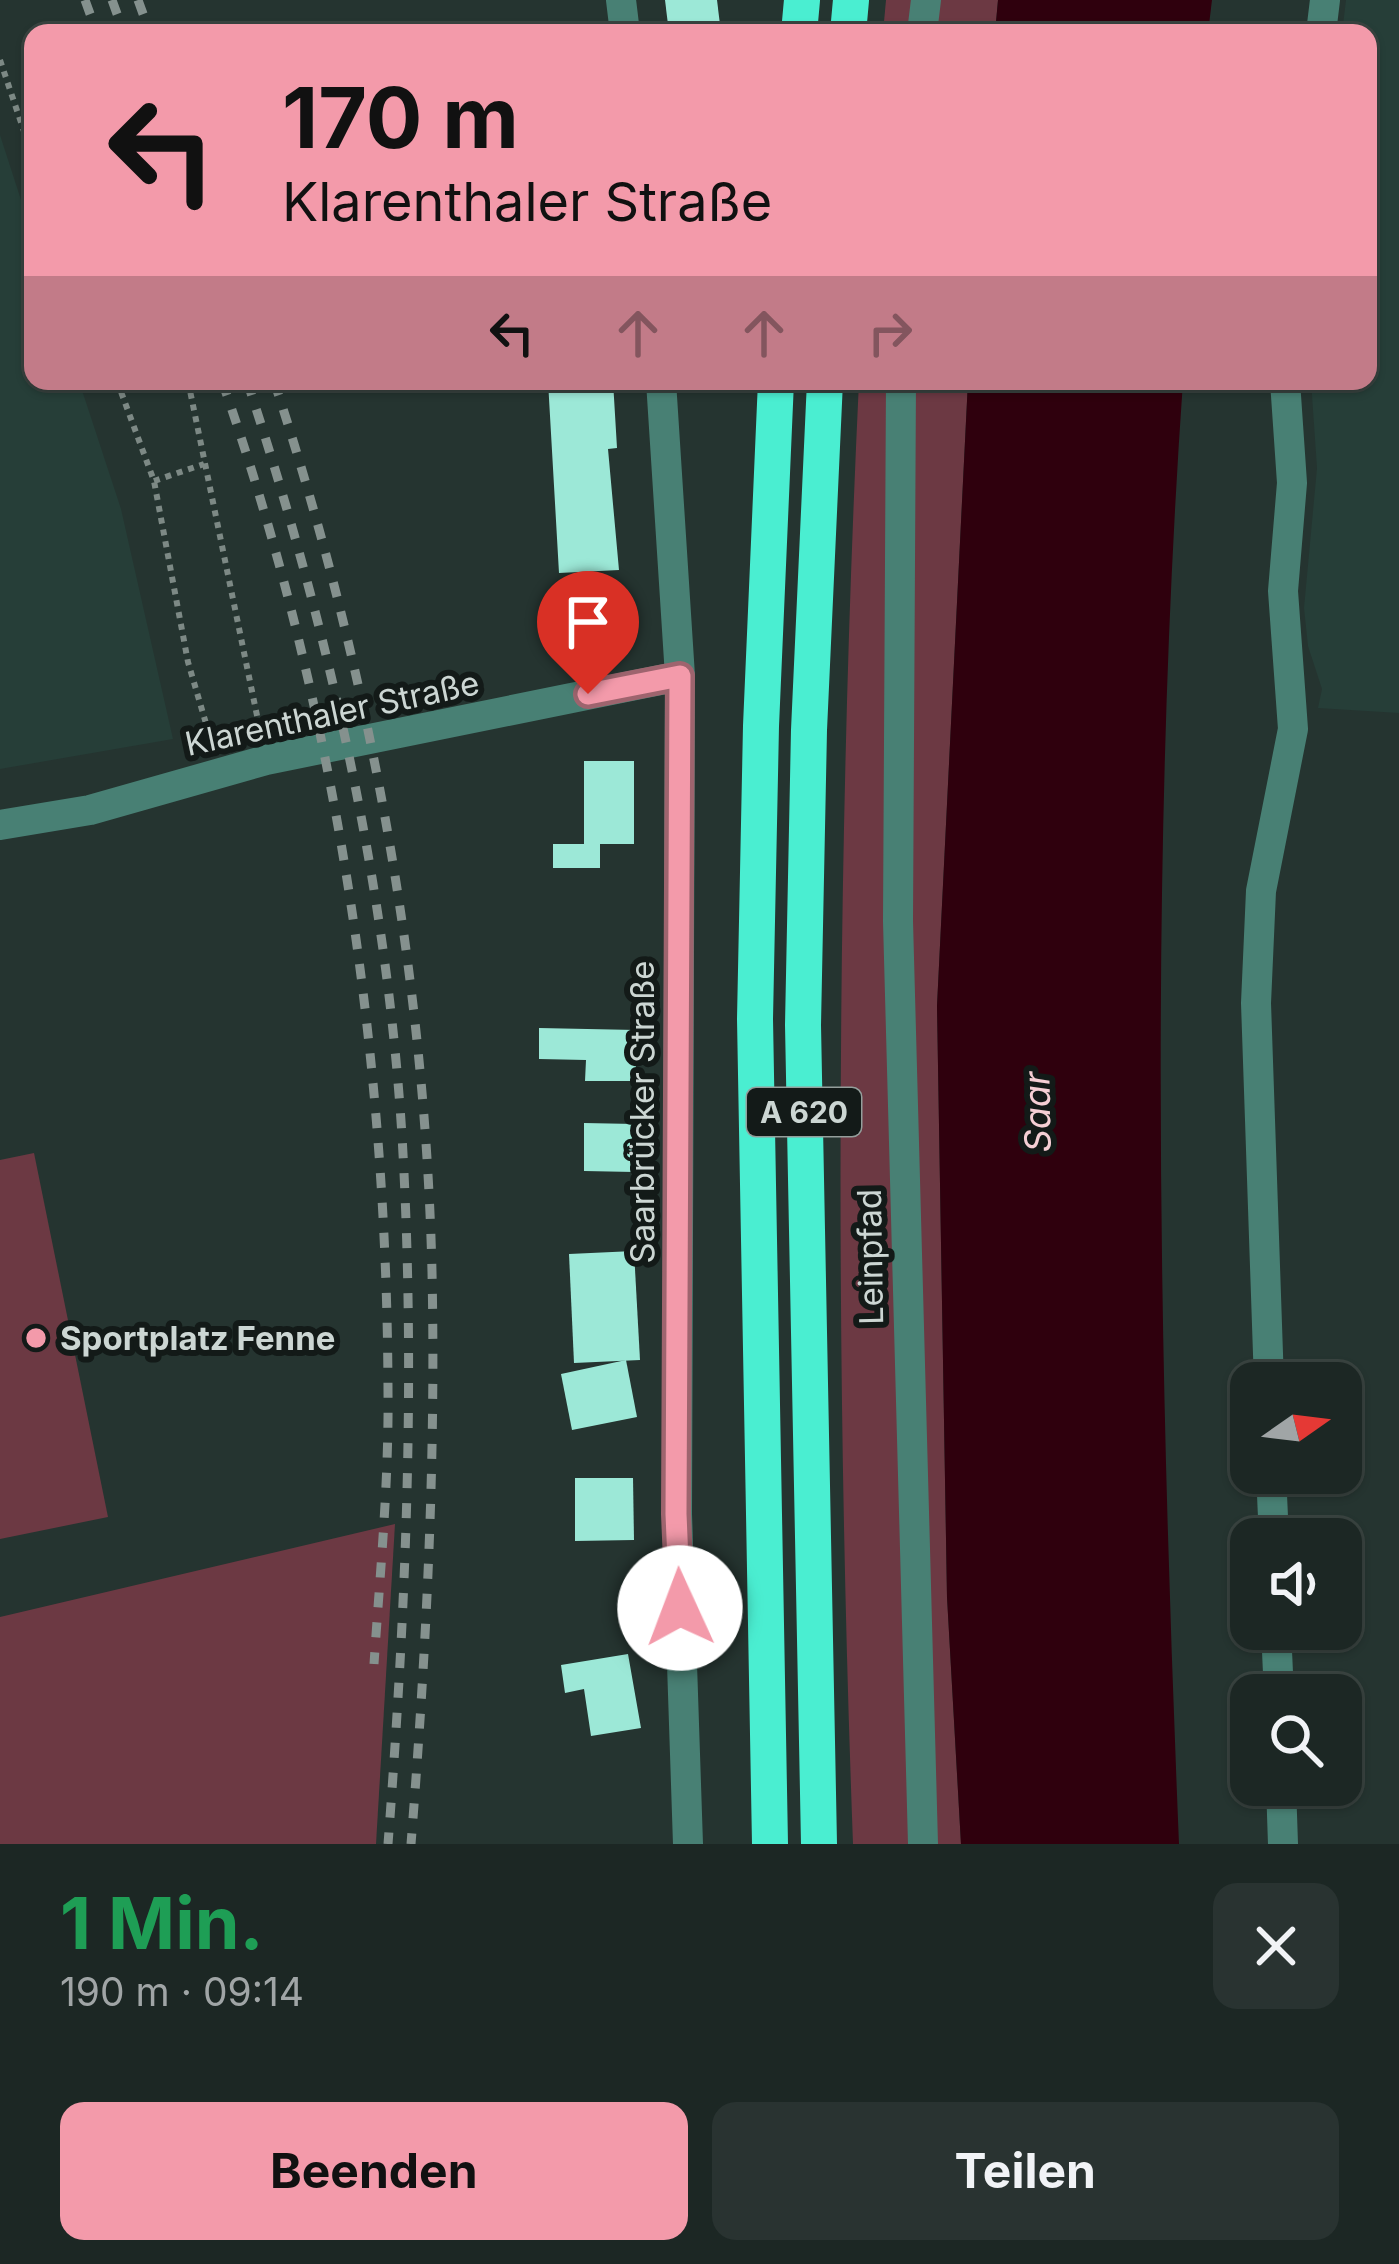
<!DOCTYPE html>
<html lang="de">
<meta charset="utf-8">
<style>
:root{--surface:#1c2724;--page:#293331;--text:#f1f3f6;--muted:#a0a5a6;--line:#3a4441;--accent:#f39aaa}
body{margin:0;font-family:Inter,sans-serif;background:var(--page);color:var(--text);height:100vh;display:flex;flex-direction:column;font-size:45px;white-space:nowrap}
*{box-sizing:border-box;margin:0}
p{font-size:39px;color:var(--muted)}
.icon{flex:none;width:66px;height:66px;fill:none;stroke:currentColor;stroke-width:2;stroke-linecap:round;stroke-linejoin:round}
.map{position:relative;height:1844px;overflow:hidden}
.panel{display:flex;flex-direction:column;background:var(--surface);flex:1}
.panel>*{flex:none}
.guide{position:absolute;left:24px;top:24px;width:1353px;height:366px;border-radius:24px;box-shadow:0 3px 9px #0004,0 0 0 3px var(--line);background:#f39aaa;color:#111;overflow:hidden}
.needle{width:78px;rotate:76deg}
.fabs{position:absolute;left:1230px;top:1362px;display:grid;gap:24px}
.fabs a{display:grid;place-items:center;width:132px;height:132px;border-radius:24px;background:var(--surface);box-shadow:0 3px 9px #0004,0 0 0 3px var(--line);font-size:60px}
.pin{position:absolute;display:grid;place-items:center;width:102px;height:102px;color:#fff;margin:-123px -51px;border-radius:50% 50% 50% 0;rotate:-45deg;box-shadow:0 0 12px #0007}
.pin .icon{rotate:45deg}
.me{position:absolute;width:132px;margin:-66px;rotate:358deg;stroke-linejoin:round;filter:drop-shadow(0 0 9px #0008)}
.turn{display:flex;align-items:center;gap:42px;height:252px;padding:0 60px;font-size:54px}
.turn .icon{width:156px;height:156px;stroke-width:2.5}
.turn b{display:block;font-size:84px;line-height:102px}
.lanes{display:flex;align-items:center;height:114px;padding:0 60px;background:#0003;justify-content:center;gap:60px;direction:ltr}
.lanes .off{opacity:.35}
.round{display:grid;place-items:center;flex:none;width:126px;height:126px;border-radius:24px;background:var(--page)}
.head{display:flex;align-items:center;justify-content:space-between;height:204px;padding:0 60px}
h1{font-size:72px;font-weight:700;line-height:90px;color:#1e9e55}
.primary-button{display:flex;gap:24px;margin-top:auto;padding:24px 60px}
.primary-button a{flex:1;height:138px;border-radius:24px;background:var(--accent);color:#111;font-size:48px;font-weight:700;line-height:138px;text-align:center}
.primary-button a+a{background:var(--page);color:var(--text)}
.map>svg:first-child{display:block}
</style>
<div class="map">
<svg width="1399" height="1844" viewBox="0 0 1399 1844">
<rect width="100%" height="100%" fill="#253430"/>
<!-- built -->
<g fill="#263e38">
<polygon points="1346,0 1399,0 1399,713 1318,708 1322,689 1308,646 1304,608 1317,468 1311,381 1368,381 1368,33 1342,33"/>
<polygon points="0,135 33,237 33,381 79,381 121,509 173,739 0,769"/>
</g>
<!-- green -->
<g fill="#6c3943">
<polygon points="886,0 998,0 995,33 883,33"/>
<path d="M859,381H968L937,1006L947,1597L961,1844H853C835,1356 836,869 859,381Z"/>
<polygon points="34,1153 108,1517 0,1539 0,1160"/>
<polygon points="395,1524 376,1844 0,1844 0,1617"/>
</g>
<!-- water -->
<g fill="#2f000d">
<polygon points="998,0 1212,0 1208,33 995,33"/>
<path d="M968,381H1183C1149,867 1159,1357 1179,1844H961L947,1597L937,1006Z"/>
</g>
<!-- building -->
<g fill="#9ce8d7">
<polygon points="665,0 717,0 721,33 669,33"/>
<polygon points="548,381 613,381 617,448 608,449 619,570 559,573"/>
<polygon points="584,761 634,761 634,844 600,844 600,868 553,868 553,844 584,844"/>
<polygon points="539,1028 636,1030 636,1081 585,1081 586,1060 539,1059"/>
<polygon points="584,1123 635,1124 634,1172 584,1171"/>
<polygon points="634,1251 640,1360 574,1363 569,1254"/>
<polygon points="626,1360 637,1417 572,1430 561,1374"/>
<polygon points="575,1478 633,1478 634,1540 575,1541"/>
<polygon points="628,1654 641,1728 591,1736 584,1689 565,1693 561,1665"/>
</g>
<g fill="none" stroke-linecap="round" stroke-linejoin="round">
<!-- path -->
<g stroke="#7d8985" stroke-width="6" stroke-dasharray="6 6" stroke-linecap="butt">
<polyline points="0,60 33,158"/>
<polyline points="117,381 154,481 188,662 212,744"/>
<polyline points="188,381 260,730"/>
<polyline points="154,481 204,464"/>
</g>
<!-- minor -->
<g stroke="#488074" stroke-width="30">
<polyline points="621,0 625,33"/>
<polyline points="922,33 926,0"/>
<polyline points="1321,33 1325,0"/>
<polyline points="661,381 680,676 677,1514 688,1844"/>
<polyline points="901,381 898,921 923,1844"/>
<polyline points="0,825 90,810 266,760 680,676"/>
<polyline points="1269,1383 1256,1003 1261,891 1293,729 1283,591 1292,483 1285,381"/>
<polyline points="1271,1473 1274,1539"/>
<polyline points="1276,1629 1279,1695"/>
<polyline points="1281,1785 1283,1844"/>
</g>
<!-- highway -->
<g stroke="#4aeed1" stroke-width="36">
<polyline points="799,33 802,0"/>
<polyline points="848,33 851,0"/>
<polyline points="770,1844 755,1019 761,726 776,381"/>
<polyline points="819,1844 803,1025 809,730 825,381"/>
</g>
<!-- rail -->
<g stroke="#85918e" stroke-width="9" stroke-dasharray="15 15" stroke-linecap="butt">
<polyline points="85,0 97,33"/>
<polyline points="112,0 124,33"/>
<polyline points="138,0 150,33"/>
<path d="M222,381C335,703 387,1051 388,1391C389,1482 380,1573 374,1664"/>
<path d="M247,381C327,623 386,881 402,1136C416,1373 406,1608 388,1844"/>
<path d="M274,381C368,666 425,972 432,1272C436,1463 426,1654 411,1844"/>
</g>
</g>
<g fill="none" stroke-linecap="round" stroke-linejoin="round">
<!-- route casing -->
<g stroke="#9e646e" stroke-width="30">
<polyline id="route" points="588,694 680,676 676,1514 680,1608"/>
</g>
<!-- route -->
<use href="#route" stroke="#f39aaa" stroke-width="21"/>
</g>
<!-- markers -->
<circle fill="#f39aaa" stroke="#131a18" stroke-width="4.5" cx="36" cy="1338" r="12"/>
<g text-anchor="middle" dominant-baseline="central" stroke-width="12" stroke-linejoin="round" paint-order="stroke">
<!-- shield labels -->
<rect fill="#131a18" stroke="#949e9b" stroke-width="3" x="747" y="1088" width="114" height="48" rx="9"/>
<g font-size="30" font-weight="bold" fill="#ccd6d3">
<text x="804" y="1112">A 620</text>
</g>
<!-- street labels -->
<g font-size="33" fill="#ccd6d3" stroke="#131a18">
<text transform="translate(332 713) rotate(-12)">Klarenthaler Straße</text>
<text transform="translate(642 1112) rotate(-90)">Saarbrücker Straße</text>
<text transform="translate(870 1257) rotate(-91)">Leinpfad</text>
</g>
<!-- poi labels -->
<g font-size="33" font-weight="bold" fill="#ccd6d3" stroke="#131a18" text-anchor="start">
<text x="60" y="1338">Sportplatz Fenne</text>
</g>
<!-- water labels -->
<g font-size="36" font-style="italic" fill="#f5ced4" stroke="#131a18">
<text transform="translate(1037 1112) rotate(-91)">Saar</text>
</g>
</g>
</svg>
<div class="fabs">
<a><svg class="needle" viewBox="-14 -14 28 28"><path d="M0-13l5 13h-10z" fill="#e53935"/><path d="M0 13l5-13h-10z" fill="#a0a5a6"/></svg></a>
<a><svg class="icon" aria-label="sound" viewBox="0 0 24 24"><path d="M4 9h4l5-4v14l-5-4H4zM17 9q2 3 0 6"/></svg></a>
<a><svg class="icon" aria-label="search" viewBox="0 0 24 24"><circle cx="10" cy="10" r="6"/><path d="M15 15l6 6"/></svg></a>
</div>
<div class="pin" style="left:588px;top:694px;background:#d93025"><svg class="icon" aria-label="arrive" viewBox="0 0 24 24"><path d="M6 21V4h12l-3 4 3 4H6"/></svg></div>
<svg class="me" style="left:680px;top:1608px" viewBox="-20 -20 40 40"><circle r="19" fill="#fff"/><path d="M0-13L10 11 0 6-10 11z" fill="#f39aaa"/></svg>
<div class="guide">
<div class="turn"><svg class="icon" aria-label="left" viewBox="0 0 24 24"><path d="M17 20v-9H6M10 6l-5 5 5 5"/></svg><div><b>170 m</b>Klarenthaler Straße</div></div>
<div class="lanes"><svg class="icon" aria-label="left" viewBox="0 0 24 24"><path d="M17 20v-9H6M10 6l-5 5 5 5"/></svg><svg class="icon off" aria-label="ahead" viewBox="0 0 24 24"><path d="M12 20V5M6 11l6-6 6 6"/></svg><svg class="icon off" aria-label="ahead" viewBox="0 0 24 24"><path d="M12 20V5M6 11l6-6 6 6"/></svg><svg class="icon off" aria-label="right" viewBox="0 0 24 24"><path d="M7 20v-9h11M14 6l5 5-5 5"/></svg></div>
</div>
</div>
<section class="panel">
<div class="head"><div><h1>1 Min.</h1><p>190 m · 09:14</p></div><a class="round"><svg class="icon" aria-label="close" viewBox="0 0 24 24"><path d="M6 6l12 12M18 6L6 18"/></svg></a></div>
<div class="primary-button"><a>Beenden</a><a>Teilen</a></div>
</section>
